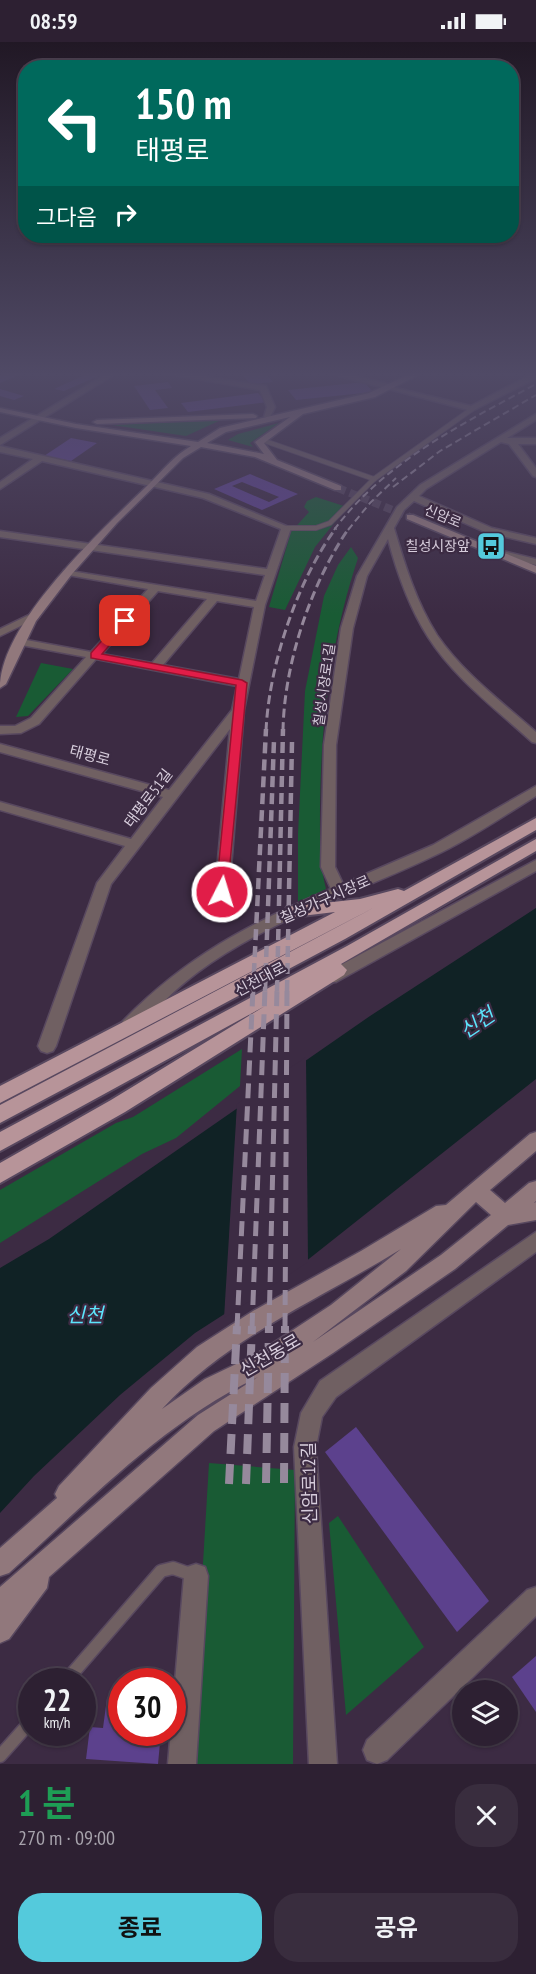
<!DOCTYPE html>
<html lang="ko">
<meta charset="utf-8">
<style>
:root{--surface:#2d2032;--page:#392d3e;--text:#f1f3f6;--muted:#a7a3ac;--line:#483e4d;--accent:#54cadc}
body{margin:0;font-family:"PT Sans Narrow","Noto Sans KR",sans-serif;background:var(--page);color:var(--text);height:100vh;display:flex;flex-direction:column;font-size:22px;white-space:nowrap}
*{box-sizing:border-box;margin:0}
p{font-size:20px;color:var(--muted)}
.icon{flex:none;width:33px;height:33px;fill:none;stroke:currentColor;stroke-width:2;stroke-linecap:round;stroke-linejoin:round}
.map{position:relative;height:1722px;overflow:hidden}
.drawer{display:flex;flex-direction:column;background:var(--surface);flex:1}
.drawer>*{flex:none}
.guide{position:absolute;left:18px;top:18px;width:501px;height:183px;border-radius:24px;box-shadow:0 2px 4px #0004,0 0 0 2px var(--line);background:#00695c;color:#fff;overflow:hidden}
.controls{position:absolute;left:452px;top:1638px;display:grid;gap:12px}
.controls a{display:grid;place-items:center;width:66px;height:66px;border-radius:50%;background:var(--surface);box-shadow:0 2px 4px #0004,0 0 0 2px var(--line);font-size:30px}
.speed{position:absolute;left:18px;top:1626px;display:flex;gap:12px;font-size:30px;font-weight:700;text-align:center}
.speed>*{display:grid;place-content:center;width:78px;height:78px;border-radius:50%;background:var(--surface);box-shadow:0 2px 4px #0004,0 0 0 2px var(--line);line-height:1}
.speed small{font-size:15px;font-weight:400}
.speed .limit{border:9px solid #d22;background:#fff;color:#111}
.pin{position:absolute;display:grid;place-items:center;width:51px;height:51px;color:#fff;margin:-26px;border-radius:12px;box-shadow:0 3px 9px #0006}
.me{position:absolute;width:66px;margin:-33px;rotate:5deg;stroke-linejoin:round;filter:drop-shadow(0 0 4px #0008)}
.turn{display:flex;align-items:center;gap:21px;height:126px;padding:0 18px;font-size:27px}
.turn .icon{width:78px;height:78px;stroke-width:2.5}
.turn b{display:block;font-size:42px;line-height:51px}
.then{display:flex;align-items:center;height:57px;padding:0 18px;background:#0003;gap:12px;font-size:22px}
.round{display:grid;place-items:center;flex:none;width:63px;height:63px;border-radius:24px;background:var(--page)}
.summary{display:flex;align-items:center;justify-content:space-between;height:102px;padding:0 18px}
h1{font-size:36px;font-weight:700;line-height:45px;color:#1e9e55}
.primary-button{display:flex;gap:12px;margin-top:auto;padding:12px 18px}
.primary-button a{flex:1;height:69px;border-radius:24px;background:var(--accent);color:#111;font-size:24px;font-weight:700;line-height:69px;text-align:center}
.primary-button a+a{background:var(--page);color:var(--text)}
.status{display:flex;justify-content:space-between;align-items:center;height:42px;padding:0 30px;background:var(--surface);direction:ltr}
.status svg{height:16px;fill:currentColor}
.map>svg:first-child{display:block}
</style>
<div class="status"><b>08:59</b><svg viewBox="0 0 49 12"><path d="M0 12V9h3v3zM5 12V6h3v6zM10 12V3h3v9zM15 12V0h3v12zM26 1h20v11H26zM47 4h2v5h-2z"/></svg></div>
<div class="map">
<svg width="536" height="1722" viewBox="0 0 536 1722">
<rect width="100%" height="100%" fill="#3c2b43"/>
<!-- green -->
<g fill="#195b34">
<polygon points="221,378 186,394 112,383"/>
<polygon points="279,381 250,401 253,405 228,398 238,392"/>
<polygon points="316,455 347,465 315,505 285,568 269,565 291,490 309,470 304,465 307,459"/>
<path d="M351,505L358,516C331,597 321,680 320,765C320,793 319,819 326,847L298,860V792L305,649L324,554L338,523Z"/>
<polygon points="41,621 73,627 28,674 16,675"/>
<polygon points="242,1007 240,1044 176,1096 142,1112 0,1201 0,1148 116,1081 133,1075"/>
<polygon points="209,1421 295,1428 293,1722 191,1722"/>
<polygon points="338,1474 424,1605 346,1673 329,1481"/>
</g>
<!-- water -->
<polygon fill="#102225" points="536,866 536,1037 305,1220 195,1291 120,1353 34,1434 0,1471 0,1226 49,1197 370,974"/>
<!-- pier -->
<polygon fill="#3c2b43" points="306,1015 308,1220 224,1276 237,1062"/>
<!-- building -->
<g fill="#5c418d" fill-rule="evenodd">
<polygon points="3,332 21,332 0,341 0,333"/>
<polygon points="87,332 103,332 64,349 54,347"/>
<polygon points="242,332 266,332 273,340 250,342"/>
<polygon points="168,340 172,346 155,348 168,366 150,368 134,344"/>
<polygon points="364,340 373,350 296,358 288,348"/>
<polygon points="0,347 24,354 14,358 0,354"/>
<polygon points="258,351 267,360 188,370 181,361"/>
<polygon points="71,396 97,401 71,419 44,414"/>
<path d="M250,432L298,452L262,468L214,447ZM242,440L279,455L269,460L232,444Z"/>
<polygon points="356,1385 489,1559 457,1590 325,1410"/>
<polygon points="536,1614 536,1670 512,1635"/>
<polygon points="122,1645 122,1690 161,1690 158,1722 86,1717 90,1685 103,1686 107,1656"/>
</g>
<g fill="none" stroke-linecap="round" stroke-linejoin="round">
<!-- secondary-tunnel -->
<polyline stroke="#53435a" stroke-width="8" stroke-dasharray="8 4.5" stroke-linecap="butt" points="338,446 410,475"/>
<!-- service-far1 casing -->
<g stroke="#58485f" stroke-width="6">
<g id="service-far1">
<polyline points="262,398 374,437 472,367"/>
<polyline points="286,486 316,486 330,481 374,437"/>
</g>
</g>
<!-- service casing -->
<g stroke="#58485f" stroke-width="15">
<g id="service">
<polyline points="65,1640 161,1529 173,1526 193,1533"/>
<polyline points="0,1714 32,1678"/>
</g>
</g>
<!-- minor casing -->
<g stroke="#58485f" stroke-width="3">
<g id="minor">
<polygon points="106,332 115,332 0,403 0,396"/>
<polygon points="169,332 189,332 266,344 275,365 270,375 264,375 267,365 260,348"/>
<polygon points="332,332 347,332 393,343 396,346 471,364 532,332 536,332 536,336 472,369"/>
<path d="M536,372V378L507,396H536V402H518L536,426V435L533,434L509,402L501,400L426,447L419,454L492,486L536,496V502L485,490L414,459L404,468L394,486C405,523 416,560 437,593C463,631 502,660 536,690V701L532,700C496,667 454,636 428,595C409,565 397,531 388,497L367,534L353,586L336,703L335,825L343,842L433,803L536,744V754C505,773 475,794 442,810C361,850 273,875 198,930C175,947 155,968 135,989L129,990L123,989L121,984L123,979C186,915 248,882 331,847L321,825L324,703L341,586L357,534L397,465L420,443Z"/>
<path d="M0,404L209,452L291,486L265,563L244,668L229,850L222,855L215,850L230,687L111,842L56,1004L53,1009L47,1011L41,1009L38,1004L97,841L125,804L0,768V760L131,797L163,755L0,710V702L169,748L232,668L237,644L96,617L39,682L21,691L0,692V684H15L31,676L86,615L21,603L15,600L21,597L91,610L148,547L68,533L64,532V528L256,559L265,533L0,495V489L267,527L281,487L203,456L42,419L0,447V440L33,417L0,410ZM158,549L207,557L152,621L102,612ZM217,559L254,565L239,637L163,623Z"/>
<polygon points="499,508 536,517 536,523 495,513 494,511"/>
<polygon points="35,570 39,571 39,575 0,594 0,587"/>
<polygon points="536,818 536,829 336,940 324,940 322,936 324,932"/>
<polygon points="536,1190 536,1210 336,1355 322,1375 316,1405 337,1722 309,1722 294,1405 301,1371 320,1339"/>
<polygon points="196,1522 205,1525 208,1534 196,1722 168,1722 184,1534 187,1525"/>
<polygon points="536,1545 536,1574 387,1718 377,1722 367,1718 363,1708 367,1698 527,1548"/>
</g>
</g>
<!-- secondary casing -->
<g stroke="#58485f" stroke-width="3">
<g id="secondary">
<path d="M410,332H420L375,355L303,372L264,401L277,418L341,444V448H335L255,415L201,405L183,416L117,481L72,532L36,579L6,642L0,646C0,580 105,485 150,441C164,427 174,414 191,404L76,386L0,370V366L76,382L198,400L220,386L369,351ZM290,375L255,400L264,412L207,401L226,390Z"/>
<polygon points="253,372 257,374 256,376 97,382 93,380 97,378"/>
<polygon points="407,473 413,473 536,524 536,531 407,477"/>
<path d="M536,1090V1109L490,1148L505,1161L529,1141L536,1139V1159L534,1161L536,1160V1178L508,1183L455,1227L333,1311L214,1389L49,1535L47,1546L9,1597L0,1601V1545L198,1373L258,1335C162,1381 87,1461 9,1531L0,1534V1506L57,1456L55,1452L59,1444L151,1346L197,1305L253,1269L361,1209L436,1164L446,1163L530,1092ZM476,1160L491,1173L441,1213L313,1300L406,1229ZM401,1207L331,1263L255,1313L205,1337L162,1367C228,1295 320,1257 401,1207Z"/>
</g>
</g>
<!-- trunk casing -->
<g stroke="#58485f" stroke-width="4">
<g id="trunk">
<polygon points="536,776 536,788 345,897 0,1081 0,1063 377,864 0,1061 0,1044 335,870 293,875 285,869 287,865 360,857 398,847 404,849"/>
<polygon points="536,797 536,809 341,922 347,928 344,933 125,1070 0,1141 0,1121 111,1058 265,964 0,1109 0,1090 347,904"/>
</g>
</g>
<!-- service-far1 -->
<use href="#service-far1" stroke="#706062" stroke-width="4.5"/>
<!-- service -->
<use href="#service" stroke="#706062" stroke-width="12"/>
<!-- minor -->
<use href="#minor" fill="#706062" fill-rule="evenodd"/>
<!-- secondary -->
<use href="#secondary" fill="#91787c" fill-rule="evenodd"/>
<!-- trunk -->
<use href="#trunk" fill="#b79499" fill-rule="evenodd"/>
<!-- rail-far4 -->
<g stroke="#96899c" stroke-width="2" stroke-dasharray="7 4" stroke-linecap="butt">
<polyline points="393,445 440,409 536,353"/>
<path d="M334,488C384,420 464,381 536,342"/>
<polyline points="348,488 370,461 396,436"/>
</g>
<!-- rail-far3 -->
<g stroke="#96899c" stroke-width="3" stroke-dasharray="9 4.5" stroke-linecap="butt">
<path d="M266,689C269,623 297,539 336,486"/>
<path d="M283,689C284,622 311,541 349,486"/>
</g>
<!-- rail-far2 -->
<g stroke="#96899c" stroke-width="4.5" stroke-dasharray="11 6" stroke-linecap="butt">
<polyline points="253,949 266,687"/>
<polyline points="265,949 274,698"/>
<polyline points="277,949 283,687"/>
<polyline points="287,949 292,700"/>
</g>
<!-- rail-far1 -->
<g stroke="#96899c" stroke-width="5" stroke-dasharray="15 8" stroke-linecap="butt">
<polyline points="237,1286 253,947"/>
<polyline points="252,1286 265,947"/>
<polyline points="269,1286 277,947"/>
<polyline points="285,1286 287,947"/>
</g>
<!-- rail -->
<g stroke="#96899c" stroke-width="8" stroke-dasharray="20 10" stroke-linecap="butt">
<polyline points="266,1441 269,1284"/>
<polyline points="284,1441 285,1284"/>
<polyline points="229,1442 237,1284"/>
<polyline points="246,1442 252,1284"/>
</g>
</g>
<!-- sky -->
<linearGradient id="sky" x2="0" y2="1"><stop stop-color="#211825"/><stop offset="0.58" stop-color="#504a66"/><stop offset="1" stop-color="#504a66" stop-opacity="0"/></linearGradient>
<rect width="536" height="573" fill="url(#sky)"/>
<!-- route -->
<polygon fill="#e11d48" stroke="#92132f" stroke-width="1.5" points="121,577 130,579 102,612 242,638 247,641 227,853 218,853 216,850 236,643 91,616 91,611"/>
<!-- icons -->
<defs>
<g id="bus-square" transform="scale(1.5)"><rect x="-9" y="-9" width="18" height="18" rx="4" fill="#54cadc" stroke="#3c2b43"/><path d="M-5-6H5V4H4V6H2V4H-2V6H-4V4H-5ZM-3.5-4V0h7V-4ZM-3.5 1.2v1.5H-2V1.2ZM2 1.2v1.5H3.5V1.2Z" fill="#111"/></g>
</defs>
<g fill-rule="evenodd">
<use href="#bus-square" x="491" y="504"/>
</g>
<g text-anchor="middle" dominant-baseline="central" stroke-width="4.5" stroke-linejoin="round" paint-order="stroke">
<!-- far-street labels -->
<g font-size="14" fill="#d7cddc" stroke="#3c2b43">
<text transform="translate(443 474) rotate(22)">신암로</text>
<text transform="translate(324 643) rotate(-82)">칠성시장로1길</text>
</g>
<!-- far-poi labels -->
<g font-size="14" fill="#d7cddc" stroke="#3c2b43" text-anchor="end">
<text x="470" y="504">칠성시장앞</text>
</g>
<!-- street labels -->
<g font-size="15" fill="#d7cddc" stroke="#3c2b43">
<text transform="translate(90 713) rotate(15)">태평로</text>
<text transform="translate(148 756) rotate(-53)">태평로51길</text>
<text transform="translate(325 857) rotate(-24)">칠성가구시장로</text>
<text transform="translate(260 937) rotate(-28)">신천대로</text>
</g>
<!-- near-street labels -->
<g font-size="18" fill="#d7cddc" stroke="#3c2b43">
<text transform="translate(270 1313) rotate(-30)">신천동로</text>
<text transform="translate(309 1441) rotate(-91)">신암로12길</text>
</g>
<!-- near-water labels -->
<g font-size="20" font-style="italic" fill="#5ce4fb" stroke="#3c2b43">
<text transform="translate(477 981) rotate(-34)">신천</text>
<text x="85" y="1273">신천</text>
</g>
</g>
</svg>
<div class="controls">
<a><svg class="icon" aria-label="layers" viewBox="0 0 24 24"><path d="M12 4l9 5-9 5-9-5zM3 14l9 5 9-5"/></svg></a>
</div>
<div class="speed"><div>22<small>km/h</small></div><div class="limit">30</div></div>
<div class="pin" style="left:125px;top:579px;background:#d93025"><svg class="icon" aria-label="arrive" viewBox="0 0 24 24"><path d="M6 21V4h12l-3 4 3 4H6"/></svg></div>
<svg class="me" style="left:222px;top:850px" viewBox="-20 -20 40 40"><circle r="17" fill="#e11d48" stroke="#fff" stroke-width="3"/><path d="M0-11L8 9 0 5-8 9z" fill="#fff"/></svg>
<div class="guide">
<div class="turn"><svg class="icon" aria-label="left" viewBox="0 0 24 24"><path d="M17 20v-9H6M10 6l-5 5 5 5"/></svg><div><b>150 m</b>태평로</div></div>
<div class="then">그다음<svg class="icon" aria-label="right" viewBox="0 0 24 24"><path d="M7 20v-9h11M14 6l5 5-5 5"/></svg></div>
</div>
</div>
<section class="drawer">
<div class="summary"><div><h1>1 분</h1><p>270 m · 09:00</p></div><a class="round"><svg class="icon" aria-label="close" viewBox="0 0 24 24"><path d="M6 6l12 12M18 6L6 18"/></svg></a></div>
<div class="primary-button"><a>종료</a><a>공유</a></div>
</section>
